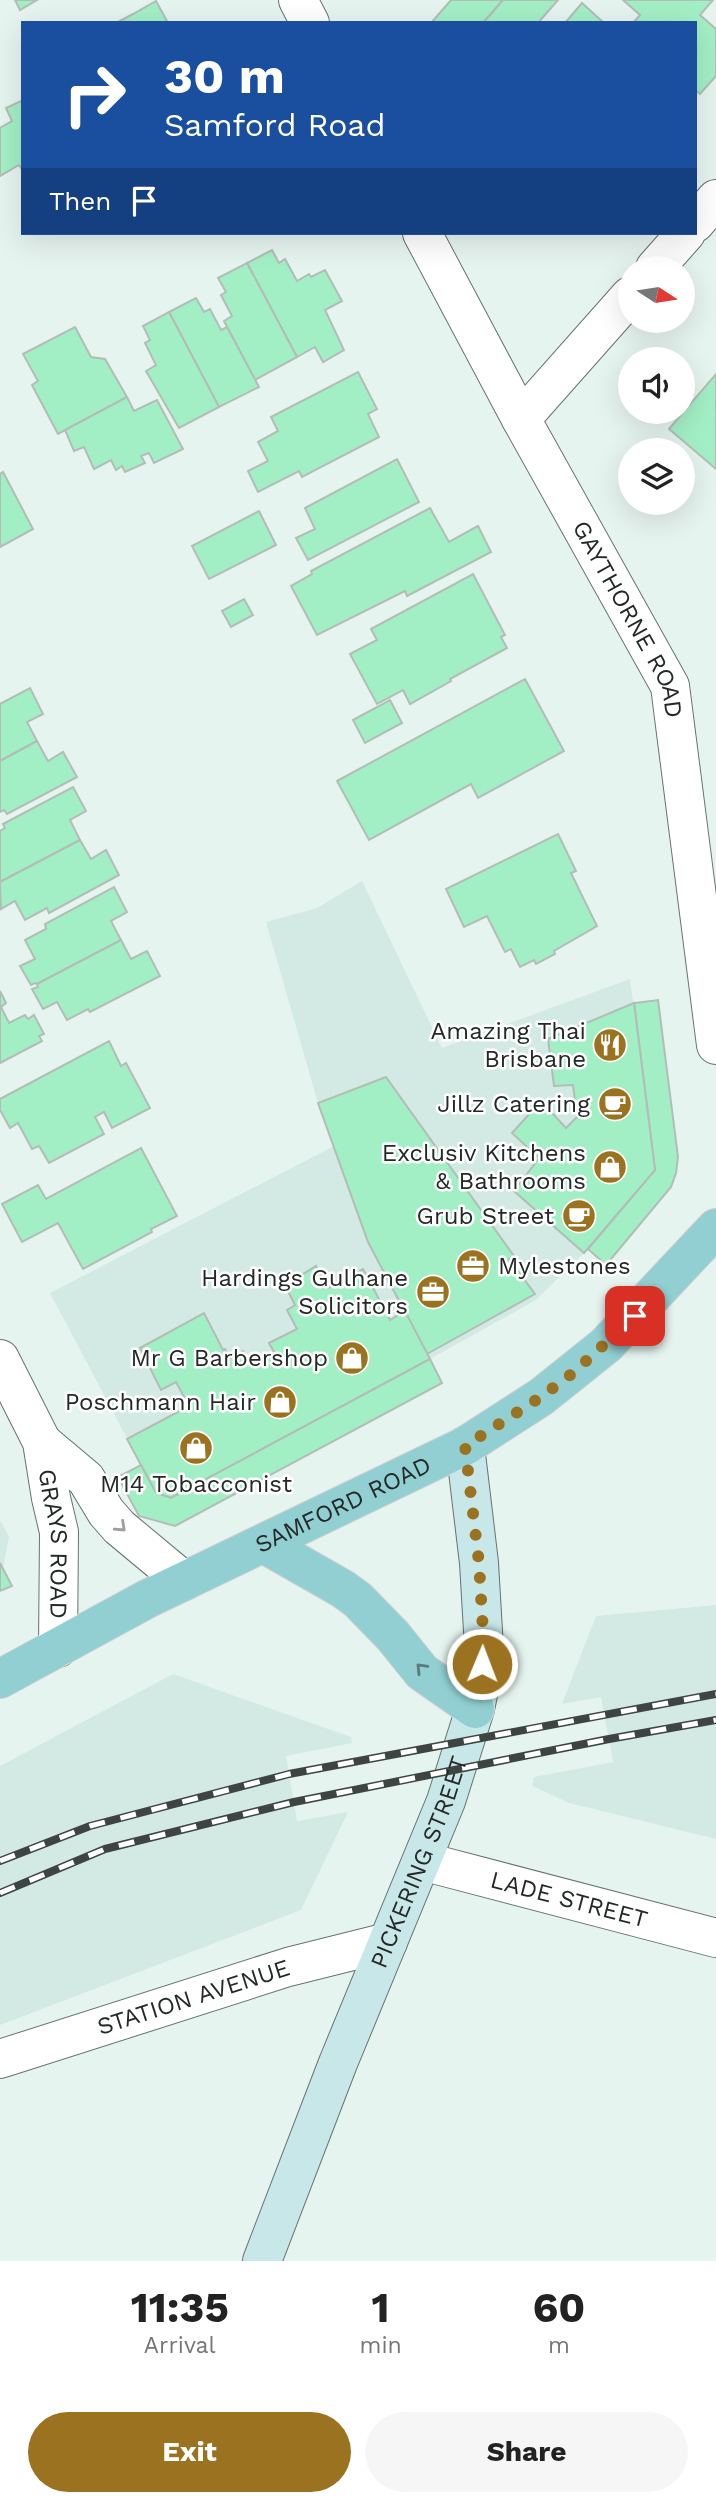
<!DOCTYPE html>
<style>
:root{--surface:#fff;--page:#f6f6f6;--text:#222;--muted:#767676;--accent:#9b721f}
body{margin:0;font-family:"Work Sans",sans-serif;background:var(--page);color:var(--text);height:100vh;display:flex;flex-direction:column;font-size:26px;white-space:nowrap}
*{box-sizing:border-box;margin:0}
p{font-size:23px;color:var(--muted)}
.icon{flex:none;width:38px;height:38px;fill:none;stroke:currentColor;stroke-width:2;stroke-linecap:round;stroke-linejoin:round}
.map{position:relative;height:2261px;overflow:hidden}
.details{display:flex;flex-direction:column;background:var(--surface);flex:1}
.details>*{flex:none}
.banner{position:absolute;left:21px;top:21px;width:676px;height:214px;border-radius:0px;box-shadow:0 7px 28px #0002;background:#1a4fa0;color:#fff;overflow:hidden}
.needle{width:46px;rotate:102deg}
.fabs{position:absolute;left:618px;top:256px;display:grid;gap:14px}
.fabs a{display:grid;place-items:center;width:77px;height:77px;border-radius:50%;background:var(--surface);box-shadow:0 7px 28px #0002;font-size:35px}
.pin{position:absolute;display:grid;place-items:center;width:60px;height:60px;color:#fff;margin:-30px;border-radius:14px;box-shadow:0 4px 10px #0006}
.me{position:absolute;width:77px;margin:-38px;rotate:1deg;stroke-linejoin:round;filter:drop-shadow(0 0 5px #0008)}
.turn{display:flex;align-items:center;gap:24px;height:147px;padding:0 28px;font-size:32px}
.turn .icon{width:91px;height:91px;stroke-width:2.5}
.turn b{display:block;font-size:49px;line-height:60px}
.then{display:flex;align-items:center;height:66px;padding:0 28px;background:#0003;gap:14px;font-size:26px}
.eta{display:flex;justify-content:space-evenly;align-items:center;height:119px;text-align:center}
.eta b{font-size:42px;font-weight:700;line-height:49px}
.action{display:flex;gap:14px;margin-top:auto;padding:14px 28px}
.action a{flex:1;height:80px;border-radius:42px;background:var(--accent);color:#fff;font-size:28px;font-weight:700;line-height:80px;text-align:center}
.action a+a{background:var(--page);color:var(--text)}
.map>svg:first-child{display:block}
</style>
<div class="map">
<svg width="716" height="2261" viewBox="0 0 716 2261">
<rect width="100%" height="100%" fill="#e6f4f0"/>
<!-- built -->
<g fill="#d3eae4">
<polygon points="362,881 442,1048 630,979 655,1170 584,1253 536,1300 430,1359 171,1498 156,1493 50,1293 334,1146 318,1103 266,922 317,908"/>
<polygon points="0,1520 9,1537 0,1584"/>
<polygon points="716,1605 716,1839 569,1803 532,1786 534,1777 613,1762 601,1697 562,1704 596,1616"/>
<polygon points="173,1674 351,1737 352,1743 286,1756 297,1821 348,1812 301,1910 0,2025 0,1766"/>
</g>
<!-- building -->
<g fill="#a3efc5" stroke="#b2bdb6" stroke-width="2">
<polygon points="15,0 37,0 20,10"/>
<polygon points="451,0 503,0 483,23 431,23"/>
<polygon points="503,0 558,0 538,23 483,23"/>
<polygon points="623,0 713,0 700,15 716,29 716,76 700,94 695,90 695,23 633,23 640,15"/>
<polygon points="156,1 168,23 116,23 133,14"/>
<polygon points="582,3 604,23 565,23"/>
<polygon points="23,100 23,171 19,165 0,176 0,128 12,121 6,108"/>
<polygon points="272,250 279,263 285,259 297,281 309,274 311,277 325,270 342,301 325,310 344,350 323,362 315,347 297,357 247,263"/>
<polygon points="247,263 297,357 255,380 224,321 232,316 221,295 226,292 218,278"/>
<polygon points="196,298 204,312 210,309 221,330 227,327 259,387 219,407 169,312"/>
<polygon points="169,312 219,407 179,428 146,371 156,365 145,343 150,340 143,326"/>
<polygon points="75,327 91,357 105,359 127,397 58,434 32,385 38,381 23,354"/>
<polygon points="358,372 377,409 368,414 379,437 302,477 299,471 258,492 248,471 268,461 258,442 278,431 271,417"/>
<polygon points="716,374 716,469 669,429"/>
<polygon points="127,397 134,411 157,400 183,449 154,463 149,453 141,456 145,463 125,472 122,466 116,470 111,460 94,469 84,447 74,451 65,430"/>
<polygon points="397,459 419,502 308,560 296,538 315,529 305,508"/>
<polygon points="3,472 33,529 0,547 0,474"/>
<polygon points="430,508 449,542 478,526 491,552 407,596 405,591 317,635 291,586 312,574 311,571"/>
<polygon points="259,511 276,545 209,579 192,546"/>
<polygon points="473,574 505,635 501,637 507,648 450,679 451,681 410,704 403,690 377,704 350,654 377,640 371,629"/>
<polygon points="244,599 253,615 231,627 222,611"/>
<polygon points="525,679 564,751 478,798 471,784 369,840 337,781"/>
<polygon points="30,688 43,714 27,722 37,741 0,761 0,704"/>
<polygon points="390,700 402,723 365,743 353,720"/>
<polygon points="37,741 48,761 63,752 77,777 7,814 4,810 0,812 0,761"/>
<polygon points="73,787 86,811 70,820 80,840 0,882 0,831 5,828 3,824"/>
<polygon points="558,834 576,871 571,873 597,926 554,951 555,954 536,964 534,960 520,967 511,949 505,952 487,916 464,927 446,889"/>
<polygon points="80,840 91,859 106,850 119,875 49,913 47,908 25,920 15,901 1,909 0,882"/>
<polygon points="114,887 127,912 111,921 121,940 37,984 35,983 31,985 20,966 35,959 25,940 46,929 45,924"/>
<polygon points="121,940 131,959 147,951 160,976 90,1012 88,1009 67,1020 57,1002 43,1009 32,989 38,987 37,984"/>
<polygon points="0,991 6,1003 1,1007 9,1023 25,1015 28,1019 34,1015 44,1034 39,1036 42,1041 0,1063"/>
<polygon points="658,1000 678,1157 676,1173 671,1187 606,1265 588,1249 655,1170 634,1003"/>
<polygon points="634,1003 655,1170 584,1253 514,1191 539,1158 512,1133 541,1101 566,1128 577,1117 573,1085 554,1086 548,1039"/>
<polygon points="109,1041 121,1066 126,1063 150,1108 112,1128 104,1112 95,1117 104,1134 49,1163 39,1146 32,1149 18,1123 10,1128 0,1110 0,1099"/>
<polygon points="386,1077 514,1256 509,1259 535,1294 427,1354 368,1242 318,1103"/>
<polygon points="141,1148 177,1216 151,1229 152,1232 83,1269 58,1223 22,1242 2,1204 38,1185 46,1199"/>
<polygon points="316,1266 328,1288 363,1269 390,1320 405,1311 430,1359 171,1498 156,1493 127,1439 189,1406 176,1382 161,1390 140,1348 204,1313 223,1350 225,1349 230,1358 243,1351 250,1364 274,1352 269,1343 297,1329 287,1310 295,1305 285,1285"/>
<polygon points="430,1359 442,1383 175,1526 139,1516 118,1477 141,1465 156,1493 171,1498"/>
<polygon points="0,1563 12,1586 0,1591"/>
</g>
<g fill="none" stroke-linecap="round" stroke-linejoin="round">
<!-- street casing -->
<g stroke="#677370" stroke-width="40">
<g id="street">
<polyline points="298,0 310,23"/>
<polyline points="695,223 716,199"/>
<path id="s1" d="M422,233L521,419L670,686L716,1045"/>
<polyline points="655,268 686,233"/>
<polyline points="521,419 630,296"/>
<path id="s2" d="M0,1359L42,1442L51,1498L59,1532L58,1648"/>
<polyline points="42,1442 86,1479 106,1512 119,1527 184,1581"/>
<path id="s3" d="M422,1861L716,1938"/>
<path id="s4" d="M0,2059L288,1967L388,1942"/>
</g>
</g>
<!-- secondary casing -->
<g stroke="#677370" stroke-width="40">
<g id="secondary">
<path id="s5" d="M262,2261L338,2063L446,1801L475,1709L481,1680L484,1648L479,1563L465,1446"/>
</g>
</g>
<!-- primary casing -->
<g stroke="#cfd0cf" stroke-width="40">
<g id="primary">
<polyline points="264,1544 343,1589 358,1600 393,1636 422,1672 475,1709"/>
<path id="s6" d="M0,1679L147,1599L465,1446L541,1397L606,1345L716,1228"/>
</g>
</g>
<!-- street -->
<use href="#street" stroke="#fff" stroke-width="38"/>
<!-- secondary -->
<use href="#secondary" stroke="#c8e7e8" stroke-width="38"/>
<!-- primary -->
<use href="#primary" stroke="#91cfd2" stroke-width="38"/>
<!-- rail casing -->
<g stroke="#3e4442" stroke-width="8">
<g id="rail">
<polyline points="0,1861 90,1826 289,1774 716,1694"/>
<polyline points="0,1893 105,1849 294,1802 609,1739 716,1720"/>
</g>
</g>
<!-- rail -->
<use href="#rail" stroke="#fff" stroke-width="5" stroke-dasharray="16" stroke-linecap="butt"/>
</g>
<!-- one-way arrows -->
<defs><path id="oneway-chevron" d="M-2-3.5L2.5 0L-2 3.5" fill="none" stroke-width="1.6" stroke-linecap="round" stroke-linejoin="round" transform="scale(1.75)"/></defs>
<use stroke="#9c9f9e" href="#oneway-chevron" transform="translate(121 1527) rotate(43)"/>
<use stroke="#5a7c7c" href="#oneway-chevron" transform="translate(421 1668) rotate(-134)"/>
<g fill="none" stroke-linecap="round" stroke-linejoin="round">
<!-- route -->
<polyline stroke="#9b721f" stroke-width="12" stroke-dasharray="0 21.6" points="482,1664 484,1648 479,1563 465,1446 541,1397 573,1373 635,1316"/>
</g>
<!-- icons -->
<defs>
<g id="restaurant-disc" transform="scale(1.75)"><circle r="9.5" fill="#9b721f" stroke="#fff"/><path d="M-5-6h1v4h1v-4h1v4h1v-4h1v5L-1.5 .5V6h-2V.5L-5-1ZM5-6V6H3V1.5H1.5Q1.5-4 5-6Z" fill="#fff"/></g>
<g id="cafe-disc" transform="scale(1.75)"><circle r="9.5" fill="#9b721f" stroke="#fff"/><path d="M-5.5-4.5H6V0H3Q3 3.5 0 3.5H-2.5Q-5.5 3.5-5.5 0ZM3-3.2v2h1.7v-2ZM-6 4.5H4V6H-6Z" fill="#fff"/></g>
<g id="shop-disc" transform="scale(1.75)"><circle r="9.5" fill="#9b721f" stroke="#fff"/><path d="M-5-2.5h2.3a2.7 3.5 0 0 1 5.4 0H5L5.5 6h-11ZM-1.5-2.5h3a1.5 2.3 0 0 0-3 0Z" fill="#fff"/></g>
<g id="office-disc" transform="scale(1.75)"><circle r="9.5" fill="#9b721f" stroke="#fff"/><path d="M-6-3h4V-5.5h4V-3h4V5H-6ZM-1-4.5V-3h2v-1.5ZM-6 0V1H6V0Z" fill="#fff"/></g>
</defs>
<g fill-rule="evenodd">
<use href="#restaurant-disc" x="610" y="1045"/>
<use href="#cafe-disc" x="615" y="1104"/>
<use href="#shop-disc" x="610" y="1167"/>
<use href="#cafe-disc" x="579" y="1216"/>
<use href="#office-disc" x="473" y="1266"/>
<use href="#office-disc" x="433" y="1292"/>
<use href="#shop-disc" x="352" y="1358"/>
<use href="#shop-disc" x="280" y="1402"/>
<use href="#shop-disc" x="196" y="1448"/>
</g>
<g text-anchor="middle" dominant-baseline="central" stroke-width="5" stroke-linejoin="round" paint-order="stroke">
<!-- street labels -->
<g font-size="24" fill="#242927" stroke="#fff">
<text stroke="none"><textPath href="#s1" startOffset="439">GAYTHORNE ROAD</textPath></text>
<text stroke="none"><textPath href="#s6" startOffset="385">SAMFORD ROAD</textPath></text>
<text stroke="none"><textPath href="#s2" startOffset="196">GRAYS ROAD</textPath></text>
<text stroke="none"><textPath href="#s5" startOffset="429">PICKERING STREET</textPath></text>
<text stroke="none"><textPath href="#s3" startOffset="152">LADE STREET</textPath></text>
<text stroke="none"><textPath href="#s4" startOffset="203">STATION AVENUE</textPath></text>
</g>
<!-- poi labels -->
<g font-size="24" fill="#242927" stroke="#fff" text-anchor="end">
<text x="586" y="1031">Amazing Thai<tspan x="586" dy="28">Brisbane</tspan></text>
<text x="590" y="1104">Jillz Catering</text>
<text x="586" y="1153">Exclusiv Kitchens<tspan x="586" dy="28">&amp; Bathrooms</tspan></text>
<text x="554" y="1216">Grub Street</text>
<text x="498" y="1266" text-anchor="start">Mylestones</text>
<text x="408" y="1278">Hardings Gulhane<tspan x="408" dy="28">Solicitors</tspan></text>
<text x="328" y="1358">Mr G Barbershop</text>
<text x="256" y="1402">Poschmann Hair</text>
<text x="196" y="1484" text-anchor="middle">M14 Tobacconist</text>
</g>
</g>
</svg>
<div class="fabs">
<a><svg class="needle" viewBox="-14 -14 28 28"><path d="M0-13l5 13h-10z" fill="#e53935"/><path d="M0 13l5-13h-10z" fill="#767676"/></svg></a>
<a><svg class="icon" aria-label="sound" viewBox="0 0 24 24"><path d="M4 9h4l5-4v14l-5-4H4zM17 9q2 3 0 6"/></svg></a>
<a><svg class="icon" aria-label="layers" viewBox="0 0 24 24"><path d="M12 4l9 5-9 5-9-5zM3 14l9 5 9-5"/></svg></a>
</div>
<div class="pin" style="left:635px;top:1316px;background:#d93025"><svg class="icon" aria-label="arrive" viewBox="0 0 24 24"><path d="M6 21V4h12l-3 4 3 4H6"/></svg></div>
<svg class="me" style="left:482px;top:1664px" viewBox="-20 -20 40 40"><circle r="17" fill="#9b721f" stroke="#fff" stroke-width="3"/><path d="M0-11L8 9 0 5-8 9z" fill="#fff"/></svg>
<div class="banner">
<div class="turn"><svg class="icon" aria-label="right" viewBox="0 0 24 24"><path d="M7 20v-9h11M14 6l5 5-5 5"/></svg><div><b>30 m</b>Samford Road</div></div>
<div class="then">Then<svg class="icon" aria-label="arrive" viewBox="0 0 24 24"><path d="M6 21V4h12l-3 4 3 4H6"/></svg></div>
</div>
</div>
<section class="details">
<div class="eta">
<div><b>11:35</b><p>Arrival</p></div>
<div><b>1</b><p>min</p></div>
<div><b>60</b><p>m</p></div>
</div>
<div class="action"><a>Exit</a><a>Share</a></div>
</section>
